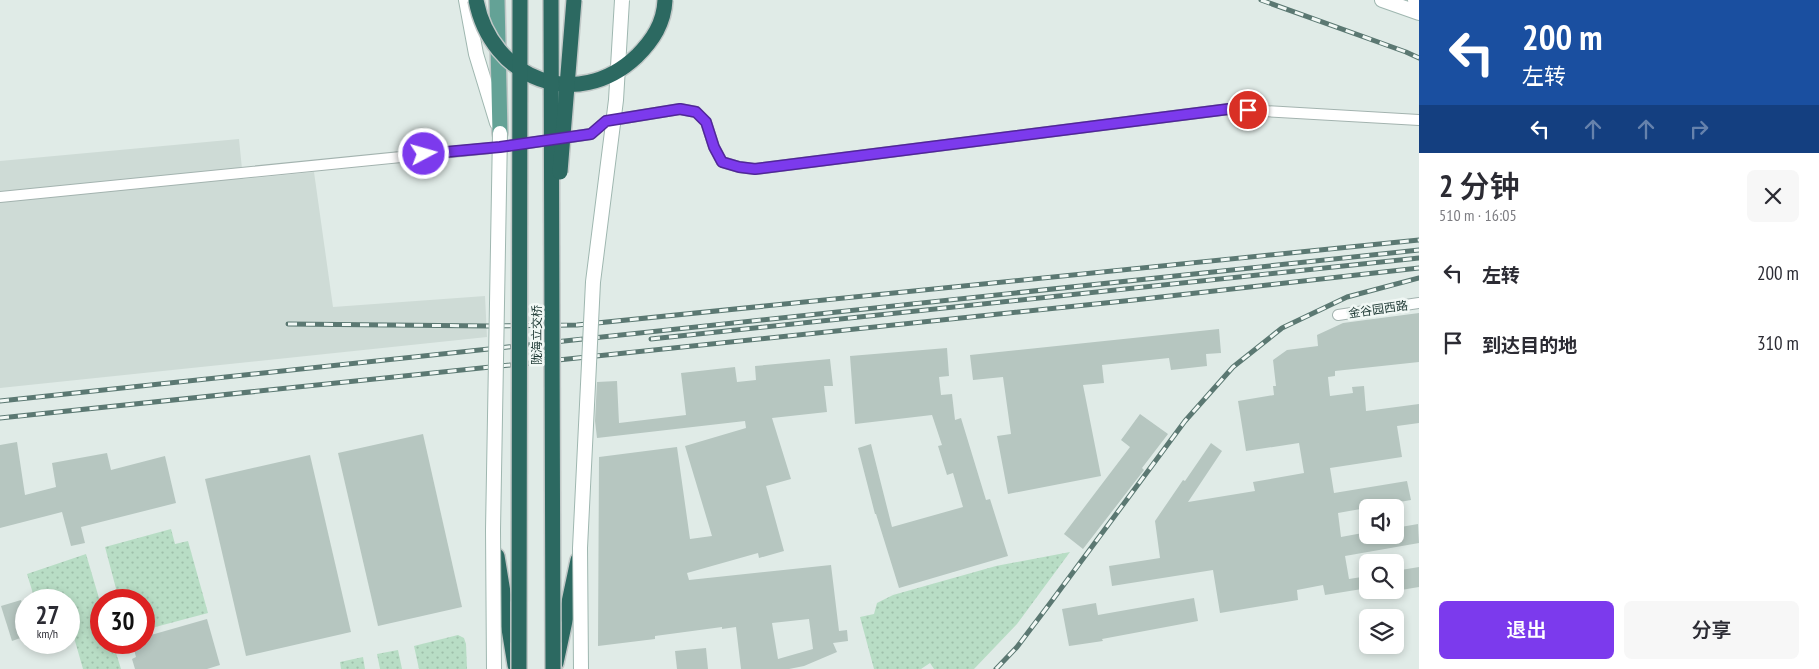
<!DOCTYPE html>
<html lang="zh">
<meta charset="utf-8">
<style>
:root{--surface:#fff;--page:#f7f7f7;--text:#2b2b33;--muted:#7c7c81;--accent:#7c3aed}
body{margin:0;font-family:"PT Sans Narrow","Noto Sans SC",sans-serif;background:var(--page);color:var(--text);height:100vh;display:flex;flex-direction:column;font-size:19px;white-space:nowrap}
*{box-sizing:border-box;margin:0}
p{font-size:16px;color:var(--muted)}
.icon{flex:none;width:28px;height:28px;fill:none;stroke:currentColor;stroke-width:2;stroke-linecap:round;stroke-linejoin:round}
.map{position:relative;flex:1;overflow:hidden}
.side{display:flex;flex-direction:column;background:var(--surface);width:400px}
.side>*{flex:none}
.top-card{background:#1a4fa0;color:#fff;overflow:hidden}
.controls{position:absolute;left:1359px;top:499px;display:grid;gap:10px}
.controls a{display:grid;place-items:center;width:45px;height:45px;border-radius:8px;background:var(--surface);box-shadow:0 2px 8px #0003;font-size:25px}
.speed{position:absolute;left:15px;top:589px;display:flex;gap:10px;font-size:25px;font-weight:700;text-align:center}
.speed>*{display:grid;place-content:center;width:65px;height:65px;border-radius:50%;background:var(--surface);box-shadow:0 2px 8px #0003;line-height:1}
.speed small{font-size:12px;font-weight:400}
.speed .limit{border:8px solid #d22;background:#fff;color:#111}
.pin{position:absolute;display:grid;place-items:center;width:42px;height:42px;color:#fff;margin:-21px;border:2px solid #fff;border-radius:50%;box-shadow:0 1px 5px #0007}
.me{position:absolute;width:55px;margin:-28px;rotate:84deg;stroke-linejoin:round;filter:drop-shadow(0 0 4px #0008)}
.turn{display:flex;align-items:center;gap:18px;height:105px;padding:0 20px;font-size:22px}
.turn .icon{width:65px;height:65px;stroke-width:2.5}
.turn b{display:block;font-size:35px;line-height:42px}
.lanes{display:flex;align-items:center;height:48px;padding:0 20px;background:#0003;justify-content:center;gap:25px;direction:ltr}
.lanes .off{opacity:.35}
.round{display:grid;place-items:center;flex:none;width:52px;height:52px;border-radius:8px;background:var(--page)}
.head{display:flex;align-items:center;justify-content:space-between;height:85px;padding:0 20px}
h1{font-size:30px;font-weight:600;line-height:38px}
.action{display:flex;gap:10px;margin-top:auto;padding:10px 20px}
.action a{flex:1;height:58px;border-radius:8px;background:var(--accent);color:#fff;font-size:20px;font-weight:600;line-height:58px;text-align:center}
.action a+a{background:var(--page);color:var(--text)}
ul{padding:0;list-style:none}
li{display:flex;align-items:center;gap:15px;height:70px;padding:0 20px}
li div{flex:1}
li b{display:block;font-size:19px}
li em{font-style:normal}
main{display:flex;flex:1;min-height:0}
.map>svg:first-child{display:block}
</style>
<main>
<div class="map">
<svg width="1419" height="669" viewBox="0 0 1419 669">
<defs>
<pattern id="grass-dots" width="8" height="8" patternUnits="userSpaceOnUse" patternTransform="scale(1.25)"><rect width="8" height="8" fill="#b8ddc5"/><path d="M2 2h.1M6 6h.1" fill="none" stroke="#9ebfaa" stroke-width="1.8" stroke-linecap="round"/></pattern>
</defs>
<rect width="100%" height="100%" fill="#e0ebe7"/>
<!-- built -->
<polygon fill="#cedbd6" points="239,139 243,179 314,172 333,307 485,296 487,337 0,388 0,161"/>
<!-- grass -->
<g fill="url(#grass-dots)">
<polygon points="171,529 175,544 188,541 208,613 144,630 144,600 119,600 105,547"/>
<polygon points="1070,552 1017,624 974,669 934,669 930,663 921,669 874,669 860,617 874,614 877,603 893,595 996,566"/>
<path d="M86,554L101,605V642L113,643L121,669H83L71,627C73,618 69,609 69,600H66L62,592L35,600L27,574Z"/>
<polygon points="458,635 464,638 466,644 467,669 419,669 414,646"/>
<polygon points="398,650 402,669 380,669 377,654"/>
<polygon points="363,657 365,669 341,669 340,662"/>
</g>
<!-- building -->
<g fill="#b6c6c0" fill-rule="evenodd">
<polygon points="1419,313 1419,362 1335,371 1335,376 1328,377 1330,396 1353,393 1352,387 1364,386 1366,411 1419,404 1419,423 1397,426 1402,457 1330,468 1334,493 1407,481 1411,500 1338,513 1341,537 1368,532 1368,535 1395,535 1395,528 1418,524 1419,543 1345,556 1349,579 1368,576 1368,588 1325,595 1323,585 1297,590 1298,600 1220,613 1213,570 1112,586 1109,566 1160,558 1155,521 1183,480 1185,481 1211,443 1222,451 1188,502 1255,491 1253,482 1304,473 1299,443 1246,451 1238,401 1274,395 1273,386 1276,386 1273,360 1287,350 1318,346 1317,335 1343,323"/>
<polygon points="1219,329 1221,353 1206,354 1207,366 1171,370 1169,358 1102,365 1104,383 1083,385 1101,476 1008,494 997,436 1011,434 1003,377 973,380 970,355"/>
<polygon points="947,348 949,376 939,377 941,395 952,394 955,420 961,418 986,500 990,499 1008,556 899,588 876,514 875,514 858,448 871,444 892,527 963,507 953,473 947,475 938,446 942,445 932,415 855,424 850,356"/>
<path d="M830,359L833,386H824L827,412L772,418L791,479L766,486L784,551L759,558L758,553L687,573L689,580L831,565L839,631L847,630L848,641L833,643L837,652L804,666L789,669H741L736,627L722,629V627L655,636V639L598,646L599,457L677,447L690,539L712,536L685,446L746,428L745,421L597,438L595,421L597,382L617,381L619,423L686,415L681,373L735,367L737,382L756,380L755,366ZM809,619L813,649L778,659L772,623Z"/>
<polygon points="1140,414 1168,434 1142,468 1144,470 1083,549 1064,534 1130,447 1121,440"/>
<polygon points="423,434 462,607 378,626 338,453"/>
<polygon points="17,442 25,495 56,487 52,463 107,453 111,470 165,456 176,503 81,527 85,543 71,546 62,512 0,528 0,445"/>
<polygon points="310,455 351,632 246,656 205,479"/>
<polygon points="1419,567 1419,587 1395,591 1395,571"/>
<polygon points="1194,598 1198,621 1102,639 1103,641 1069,646 1062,609 1096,603 1098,615"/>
<polygon points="21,600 26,617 26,636 12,641 1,606"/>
<polygon points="207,619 220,665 207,669 135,669 132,659 136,657 132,642 144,642 144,637"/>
<polygon points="706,648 708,669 677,669 675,651"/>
</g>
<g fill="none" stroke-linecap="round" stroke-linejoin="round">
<!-- street casing -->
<g stroke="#a3b3af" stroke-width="12">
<g id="street">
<polyline points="0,197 501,147 591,134 606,121 680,109 696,112 706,122 714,147 722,162 739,167 755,169 1229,109 1419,120"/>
<polyline points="1338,315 1419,303"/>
</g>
</g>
<!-- secondary casing -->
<g stroke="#9fb7b0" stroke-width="16">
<g id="secondary">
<polyline points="466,0 476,54 497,123"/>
<polyline points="1382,0 1419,13"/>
<polyline points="1415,0 1419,2"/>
</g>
</g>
<!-- primary casing -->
<g stroke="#c1c8c7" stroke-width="18">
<polyline id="primary" points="497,0 500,133"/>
</g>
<!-- highway casing -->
<g stroke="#c1c8c7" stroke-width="18">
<g id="highway">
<polyline points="497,556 515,665"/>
<polyline points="556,663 578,560"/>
</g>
</g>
<!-- street -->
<use href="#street" stroke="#fff" stroke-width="10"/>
<!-- secondary -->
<use href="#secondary" stroke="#fff" stroke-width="14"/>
<!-- primary -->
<use href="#primary" stroke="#64a296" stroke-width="15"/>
<!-- highway -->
<use href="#highway" stroke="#2c6961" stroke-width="15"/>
<!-- rail casing -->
<g stroke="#5b7872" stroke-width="5">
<g id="rail">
<polyline points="1261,0 1406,52 1419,58"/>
<polyline points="288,324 490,326 577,325 1419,240"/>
<polyline points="651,339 1419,258"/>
<polyline points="0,401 1419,250"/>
<polyline points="0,418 1134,300 1419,268"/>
<polyline points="996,669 1017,647 1051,602 1185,421 1233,367 1282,328 1347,297 1419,278"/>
</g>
</g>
<!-- rail -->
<use href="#rail" stroke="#f1f8f5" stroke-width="3" stroke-dasharray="9" stroke-linecap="butt"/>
<!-- secondary-bridge casing -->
<g stroke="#9fb7b0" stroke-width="16" stroke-linecap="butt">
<g id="secondary-bridge">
<polyline points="494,669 493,530 500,133"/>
<polyline points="581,669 580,548 593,282 616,100 622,0"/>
</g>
</g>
<!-- highway-bridge casing -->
<g stroke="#c1c8c7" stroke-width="18" stroke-linecap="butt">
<g id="highway-bridge">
<path d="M476,0C491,79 577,113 637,56C653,40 664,23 665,0"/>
<polyline points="551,0 553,669"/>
<polyline points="560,172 574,0"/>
<polyline points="519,669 520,0"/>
</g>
</g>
<!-- secondary-bridge -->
<use href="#secondary-bridge" stroke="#fff" stroke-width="14"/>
<!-- highway-bridge -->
<use href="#highway-bridge" stroke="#2c6961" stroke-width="15"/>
</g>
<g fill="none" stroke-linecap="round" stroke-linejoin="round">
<!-- route casing -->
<g stroke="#51269a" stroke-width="12">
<polyline id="route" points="424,154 500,147 591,134 606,121 680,109 696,112 706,122 714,147 722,162 739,167 755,169 1229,109 1248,110"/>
</g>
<!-- route -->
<use href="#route" stroke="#7c3aed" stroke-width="9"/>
</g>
<g text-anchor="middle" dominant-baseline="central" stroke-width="5" stroke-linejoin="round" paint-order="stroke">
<!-- street labels -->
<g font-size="12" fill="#213c37" stroke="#f1f8f5">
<text transform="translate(1378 309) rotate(-8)">金谷园西路</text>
<text transform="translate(536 335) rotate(-90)">陇海立交桥</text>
</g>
</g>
</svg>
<div class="controls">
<a><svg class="icon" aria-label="sound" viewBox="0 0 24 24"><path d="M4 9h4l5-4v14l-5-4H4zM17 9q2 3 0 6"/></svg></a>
<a><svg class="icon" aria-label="search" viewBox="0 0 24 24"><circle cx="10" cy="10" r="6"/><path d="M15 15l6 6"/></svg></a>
<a><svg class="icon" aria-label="layers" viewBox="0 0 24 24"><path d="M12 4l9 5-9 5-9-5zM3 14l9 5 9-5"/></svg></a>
</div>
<div class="speed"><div>27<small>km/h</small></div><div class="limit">30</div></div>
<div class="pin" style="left:1248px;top:110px;background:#d93025"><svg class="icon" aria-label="arrive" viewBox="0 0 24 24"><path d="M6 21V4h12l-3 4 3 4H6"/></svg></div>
<svg class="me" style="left:424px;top:154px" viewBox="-20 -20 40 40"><circle r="17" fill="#7c3aed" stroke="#fff" stroke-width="3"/><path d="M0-11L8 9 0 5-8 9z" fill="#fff"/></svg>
</div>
<section class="side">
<div class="top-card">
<div class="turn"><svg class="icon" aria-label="left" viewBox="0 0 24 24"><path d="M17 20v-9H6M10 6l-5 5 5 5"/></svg><div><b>200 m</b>左转</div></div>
<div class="lanes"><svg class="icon" aria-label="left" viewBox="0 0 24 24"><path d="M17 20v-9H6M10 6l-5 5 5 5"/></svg><svg class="icon off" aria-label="ahead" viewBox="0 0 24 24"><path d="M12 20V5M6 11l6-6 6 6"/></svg><svg class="icon off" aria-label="ahead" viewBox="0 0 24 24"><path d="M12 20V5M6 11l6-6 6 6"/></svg><svg class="icon off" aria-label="right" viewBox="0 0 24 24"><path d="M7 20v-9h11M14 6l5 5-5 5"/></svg></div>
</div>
<div class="head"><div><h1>2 分钟</h1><p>510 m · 16:05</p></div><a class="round"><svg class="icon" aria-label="close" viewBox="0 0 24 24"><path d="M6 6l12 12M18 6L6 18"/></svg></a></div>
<ul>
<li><svg class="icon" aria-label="left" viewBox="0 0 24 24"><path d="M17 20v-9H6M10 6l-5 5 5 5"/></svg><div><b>左转</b></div><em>200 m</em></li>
<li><svg class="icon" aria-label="arrive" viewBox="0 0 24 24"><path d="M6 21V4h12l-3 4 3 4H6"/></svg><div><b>到达目的地</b></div><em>310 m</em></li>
</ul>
<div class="action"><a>退出</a><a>分享</a></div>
</section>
</main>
